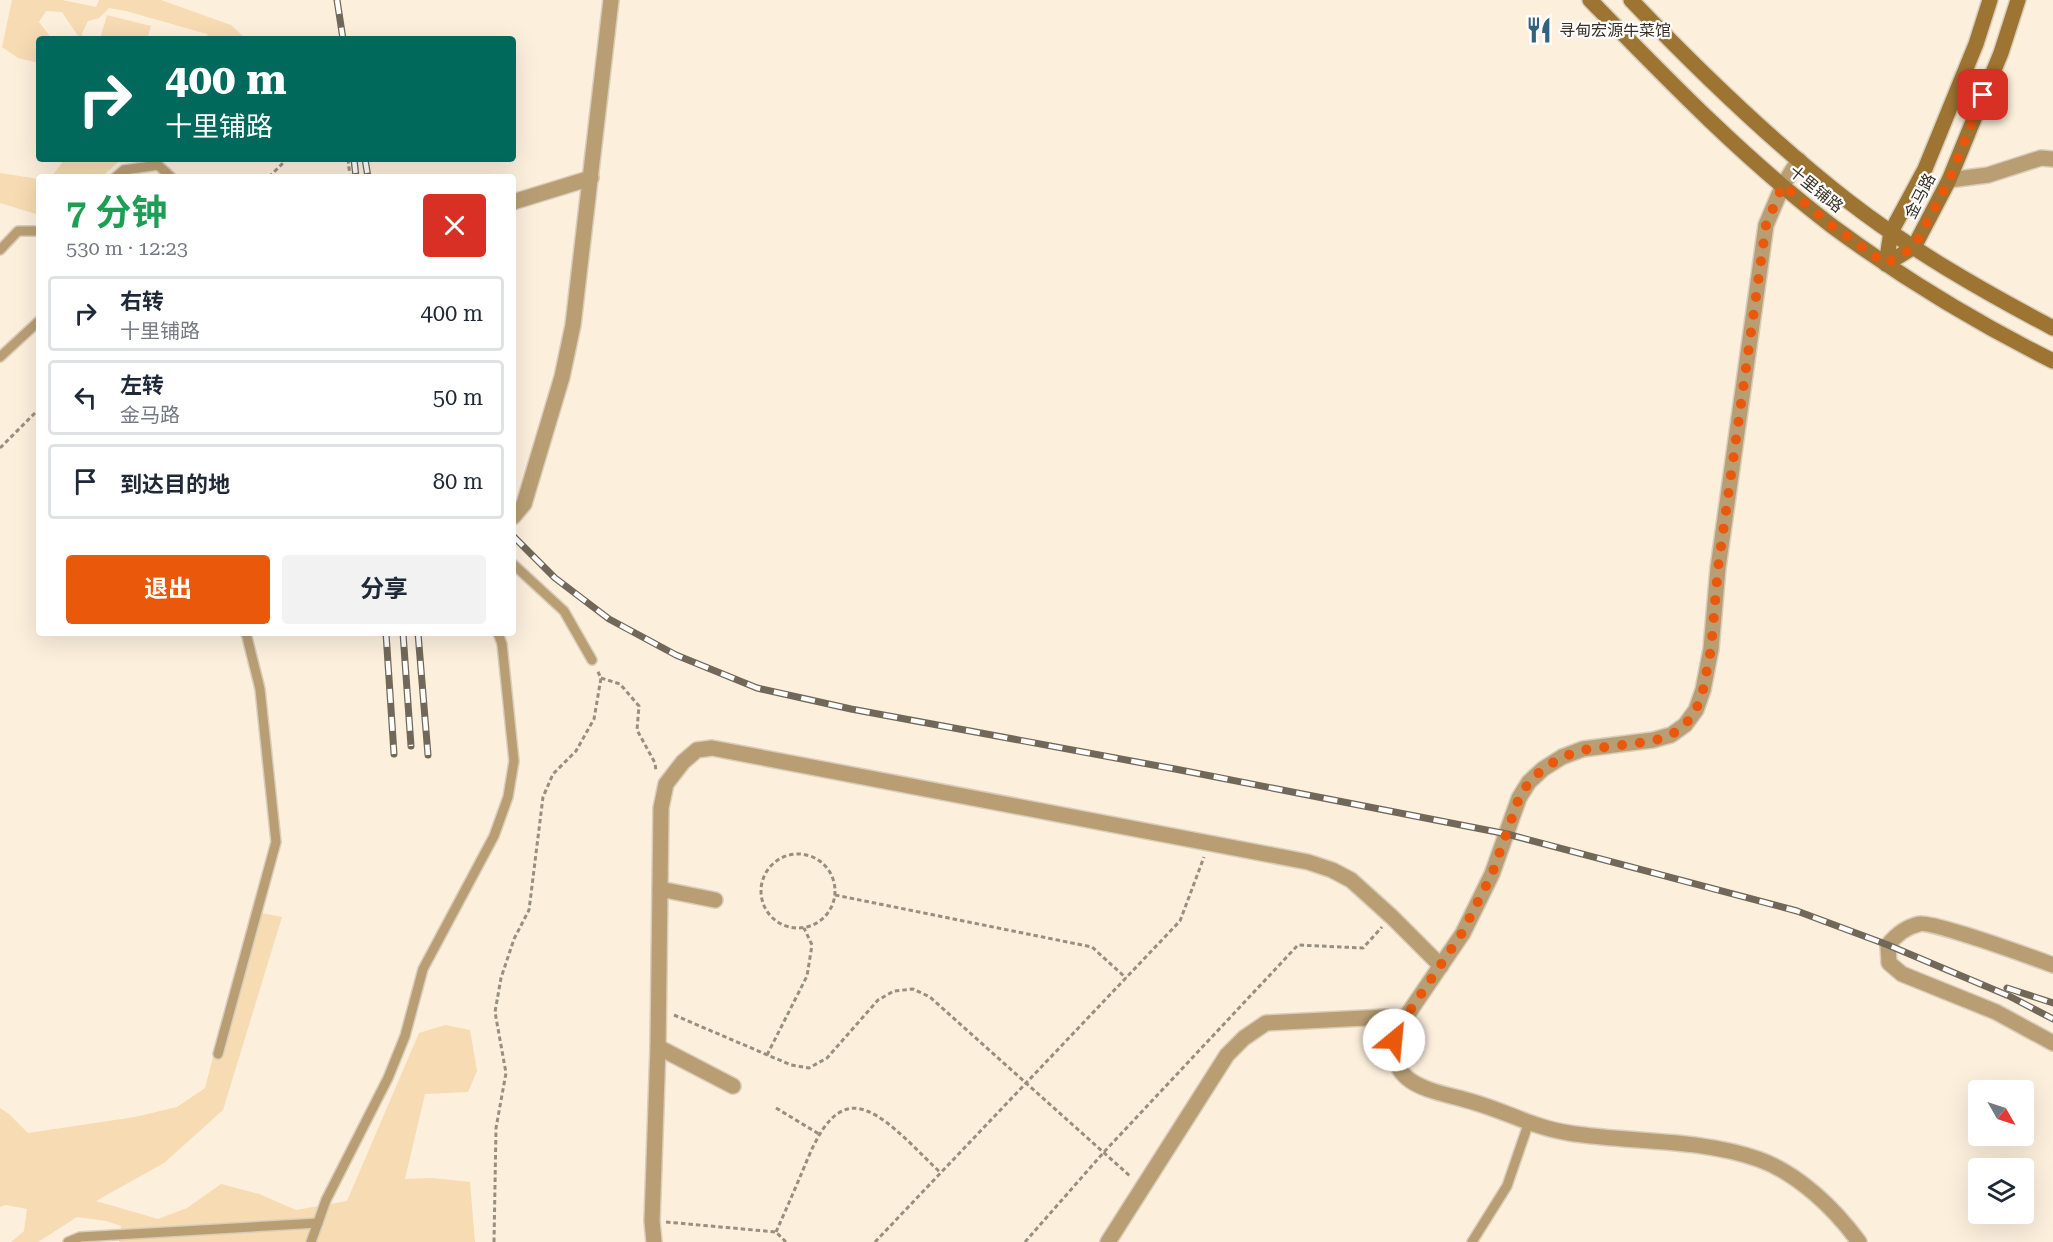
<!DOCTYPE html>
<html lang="zh">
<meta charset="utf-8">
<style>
:root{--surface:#fff;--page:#f2f2f3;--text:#1f2937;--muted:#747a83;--line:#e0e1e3;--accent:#ea580c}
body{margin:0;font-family:"Roboto Serif","Noto Sans SC",serif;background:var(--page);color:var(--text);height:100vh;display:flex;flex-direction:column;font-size:22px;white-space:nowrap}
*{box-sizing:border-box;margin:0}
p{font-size:20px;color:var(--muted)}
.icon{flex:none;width:33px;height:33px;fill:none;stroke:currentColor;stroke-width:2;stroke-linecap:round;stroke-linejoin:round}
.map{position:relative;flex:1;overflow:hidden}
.sheet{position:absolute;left:36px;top:174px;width:480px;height:462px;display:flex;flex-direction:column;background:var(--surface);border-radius:6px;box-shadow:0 6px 24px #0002}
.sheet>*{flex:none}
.hud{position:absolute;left:36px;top:36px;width:480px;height:126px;border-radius:6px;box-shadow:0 6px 24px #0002;background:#00695c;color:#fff;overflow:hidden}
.needle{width:39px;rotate:129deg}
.buttons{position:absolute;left:1968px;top:1080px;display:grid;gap:12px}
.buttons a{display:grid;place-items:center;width:66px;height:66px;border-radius:6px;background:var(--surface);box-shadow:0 6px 24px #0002;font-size:30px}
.pin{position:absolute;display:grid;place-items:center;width:51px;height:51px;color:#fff;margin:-26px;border-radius:12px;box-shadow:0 3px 9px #0006}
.me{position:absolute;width:66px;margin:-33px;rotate:28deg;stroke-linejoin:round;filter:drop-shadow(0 0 4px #0008)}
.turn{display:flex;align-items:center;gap:21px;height:126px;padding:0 30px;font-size:27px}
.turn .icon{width:78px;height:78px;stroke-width:2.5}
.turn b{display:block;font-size:42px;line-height:51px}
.round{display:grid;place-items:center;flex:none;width:63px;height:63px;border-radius:6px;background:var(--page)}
.headline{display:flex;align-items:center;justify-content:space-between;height:102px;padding:0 30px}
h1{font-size:36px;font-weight:700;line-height:45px;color:#1e9e55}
.button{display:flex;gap:12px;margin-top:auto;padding:12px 30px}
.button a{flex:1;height:69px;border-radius:6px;background:var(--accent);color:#fff;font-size:24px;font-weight:700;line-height:69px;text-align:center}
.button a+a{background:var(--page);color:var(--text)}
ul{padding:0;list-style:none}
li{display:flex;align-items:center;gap:18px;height:75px;margin:0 12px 9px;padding:0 18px;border:3px solid var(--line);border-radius:6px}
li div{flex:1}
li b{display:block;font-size:22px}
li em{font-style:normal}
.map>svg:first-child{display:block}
</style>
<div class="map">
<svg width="2053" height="1242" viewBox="0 0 2053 1242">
<rect width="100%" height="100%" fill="#fcefdc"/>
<!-- green -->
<g fill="#f6dbb3">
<polygon points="12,0 62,0 96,7 99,0 161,0 231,25 246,39 208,39 207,34 126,11 109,8 99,18 88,21 82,33 83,39 80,39 62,12 46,11 39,22 52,39 39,39 39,63 18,58 2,47"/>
<polygon points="107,15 151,26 147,39 100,39"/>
<polygon points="62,159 122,159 101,177 51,177 62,163"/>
<polygon points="0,173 39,179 39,215 0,203"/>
<polygon points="251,911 282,917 223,1110 164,1163 96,1201 158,1219 187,1208 221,1184 259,1194 296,1210 347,1201 419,1033 445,1025 470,1030 477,1071 468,1092 425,1094 405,1179 432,1178 470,1182 475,1242 119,1242 121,1226 106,1221 77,1217 38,1242 11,1242 24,1231 27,1209 6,1205 0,1207 0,1108 9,1114 28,1133 135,1117 177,1107 205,1088"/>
</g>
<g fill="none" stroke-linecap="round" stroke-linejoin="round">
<!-- lane casing -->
<g stroke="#d9cdbb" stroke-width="12">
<g id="lane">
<polyline points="116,177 124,170 158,165 171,177"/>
<polyline points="0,250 18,231 39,231"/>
<polyline points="0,357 39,321"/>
<polyline points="513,564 564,611 592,660"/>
<polyline points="218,1054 276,842 260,689 246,633"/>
<polyline points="68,1242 80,1237 318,1223"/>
<polyline points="311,1242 326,1200 388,1078 405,1036 423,969 494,836 508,797 514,761 502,644 498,633"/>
<polyline points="1472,1242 1507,1186 1529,1122"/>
</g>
</g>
<!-- street casing -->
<g stroke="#d9cdbb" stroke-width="18">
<g id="street">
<path d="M1799,160L1783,185L1766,225L1718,568L1711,649L1703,690L1696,710L1685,725L1671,735L1653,740L1583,749L1562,757L1543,769L1529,782L1519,798L1492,874L1463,933L1397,1030C1381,1088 1435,1090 1473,1102C1505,1111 1535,1128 1569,1133C1631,1143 1698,1138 1758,1159C1798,1173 1835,1209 1859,1242"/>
<polyline points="1949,180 1988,175 2041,158 2053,159"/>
<polyline points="513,202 591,178"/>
<polyline points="513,517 524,504 562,377 573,325 611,0"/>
<polyline points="660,889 715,900"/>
<path d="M2053,965C2034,958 1931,920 1919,924C1906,927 1896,935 1888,945L1889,963L1902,974L1996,1012L2053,1043"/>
<polyline points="658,1047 733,1086"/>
<polyline points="654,1242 652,1221 658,1047 661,808 666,784 683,762 697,750 712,748 1308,862 1332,870 1351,880 1392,917 1441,966"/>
<polyline points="1108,1242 1227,1055 1244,1038 1266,1023 1385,1017 1404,1019"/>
</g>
</g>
<!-- secondary casing -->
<g stroke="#d9cdbb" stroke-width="18">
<g id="secondary">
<path d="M1590,0C1667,79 1744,159 1832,226C1901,277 1977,323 2053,361"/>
<path d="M1631,0C1699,71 1770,140 1848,201C1911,250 1983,291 2053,328"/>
<polyline points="1886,264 1914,247 1949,180 2001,53 2018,0"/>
<polyline points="1886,264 1891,232 1925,169 1976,44 1990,0"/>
</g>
</g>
<!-- path -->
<g stroke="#998f7f" stroke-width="3" stroke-dasharray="4.5 3" stroke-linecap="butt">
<polyline points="348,159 350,177"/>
<polyline points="269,177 287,159"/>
<polyline points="0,448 39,409"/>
<polyline points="601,678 620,684 639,706 637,730 655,763 656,771"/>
<circle cx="798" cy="891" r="37"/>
<polyline points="835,895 1092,947 1126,978"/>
<polyline points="674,1015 791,1065 809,1068 827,1058 878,1000 894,991 913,989 930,997 1131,1177"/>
<polyline points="767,1055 807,976 812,945 804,928"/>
<polyline points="776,1108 819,1134"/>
<polyline points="666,1222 776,1232 786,1242"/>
<path d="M776,1232C784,1214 792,1196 800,1177C811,1152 829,1095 867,1111C891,1120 921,1155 941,1173"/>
<polyline points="494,1242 496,1128 506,1073 495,1012 501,978 514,939 529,910 543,797 553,774 576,751 594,719 601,678 597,670"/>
<polyline points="875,1242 1180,921 1204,857"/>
<polyline points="1025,1242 1104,1152 1298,945 1363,948 1382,927"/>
</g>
<!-- lane -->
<use href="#lane" stroke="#b99e74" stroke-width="9"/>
<!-- street -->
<use href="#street" stroke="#b99e74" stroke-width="15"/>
<!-- secondary -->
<use href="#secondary" stroke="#9d7431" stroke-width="15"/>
<!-- rail casing -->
<g stroke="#71685a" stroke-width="7">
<g id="rail">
<polyline points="337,0 343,39"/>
<polyline points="354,159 356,177"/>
<polyline points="365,159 368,177"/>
<polyline points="513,536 555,578 609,619 676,655 757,688 851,709 1175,769 1507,834 1797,911 1888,945 2009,996 2053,1019"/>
<polyline points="386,633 394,754"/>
<polyline points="403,633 411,746"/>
<polyline points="418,633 428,755"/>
<polyline points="2007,988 2053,1003"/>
</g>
</g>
<!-- rail -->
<use href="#rail" stroke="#fefefe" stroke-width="4.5" stroke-dasharray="14" stroke-linecap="butt"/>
</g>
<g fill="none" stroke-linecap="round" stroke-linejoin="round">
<!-- route -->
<polyline stroke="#ea580c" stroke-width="10" stroke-dasharray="0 18" points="1394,1040 1397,1030 1462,933 1492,874 1519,798 1529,782 1543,769 1562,757 1583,750 1653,741 1671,735 1685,725 1696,710 1703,690 1711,649 1718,568 1766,225 1783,185 1831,225 1886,264 1914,247 1949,180 1983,95"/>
</g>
<!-- icons -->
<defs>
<g id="restaurant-bare" transform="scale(2.07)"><path d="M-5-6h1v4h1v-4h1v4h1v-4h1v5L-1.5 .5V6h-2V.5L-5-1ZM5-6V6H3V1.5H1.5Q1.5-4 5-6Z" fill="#316280" stroke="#fefefe" stroke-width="2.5" paint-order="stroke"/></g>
</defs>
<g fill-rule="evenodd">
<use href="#restaurant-bare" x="1539" y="30"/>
</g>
<g text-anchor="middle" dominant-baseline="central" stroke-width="4.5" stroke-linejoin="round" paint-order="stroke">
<!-- poi labels -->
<g font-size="16" fill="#383024" stroke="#fefefe" text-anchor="start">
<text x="1559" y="30">寻甸宏源牛菜馆</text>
</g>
<!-- street labels -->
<g font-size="16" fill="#383024" stroke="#fefefe">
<text transform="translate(1816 189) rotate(39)">十里铺路</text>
<text transform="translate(1920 196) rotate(-63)">金马路</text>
</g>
</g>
</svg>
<div class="buttons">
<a><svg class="needle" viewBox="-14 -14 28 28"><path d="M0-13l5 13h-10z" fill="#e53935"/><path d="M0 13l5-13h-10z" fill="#747a83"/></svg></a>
<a><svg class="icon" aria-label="layers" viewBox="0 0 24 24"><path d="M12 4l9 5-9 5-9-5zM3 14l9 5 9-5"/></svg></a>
</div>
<div class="pin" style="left:1983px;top:95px;background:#d93025"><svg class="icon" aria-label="arrive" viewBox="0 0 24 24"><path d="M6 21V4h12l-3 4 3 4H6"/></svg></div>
<svg class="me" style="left:1394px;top:1040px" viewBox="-20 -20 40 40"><circle r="19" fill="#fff"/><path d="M0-13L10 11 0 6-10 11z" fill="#ea580c"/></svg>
<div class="hud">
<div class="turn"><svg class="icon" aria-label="right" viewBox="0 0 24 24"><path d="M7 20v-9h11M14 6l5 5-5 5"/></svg><div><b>400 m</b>十里铺路</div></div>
</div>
<section class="sheet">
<div class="headline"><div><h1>7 分钟</h1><p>530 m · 12:23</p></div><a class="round" style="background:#d93025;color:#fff"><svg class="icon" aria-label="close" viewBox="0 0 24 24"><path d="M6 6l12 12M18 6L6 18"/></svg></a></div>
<ul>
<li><svg class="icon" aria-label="right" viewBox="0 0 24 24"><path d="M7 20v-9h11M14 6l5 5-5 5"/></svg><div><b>右转</b><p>十里铺路</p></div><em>400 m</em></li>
<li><svg class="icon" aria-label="left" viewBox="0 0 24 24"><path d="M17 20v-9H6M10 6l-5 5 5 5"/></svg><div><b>左转</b><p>金马路</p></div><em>50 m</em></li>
<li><svg class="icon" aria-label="arrive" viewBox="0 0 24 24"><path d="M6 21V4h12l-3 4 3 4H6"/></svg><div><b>到达目的地</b></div><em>80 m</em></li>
</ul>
<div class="button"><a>退出</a><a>分享</a></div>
</section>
</div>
